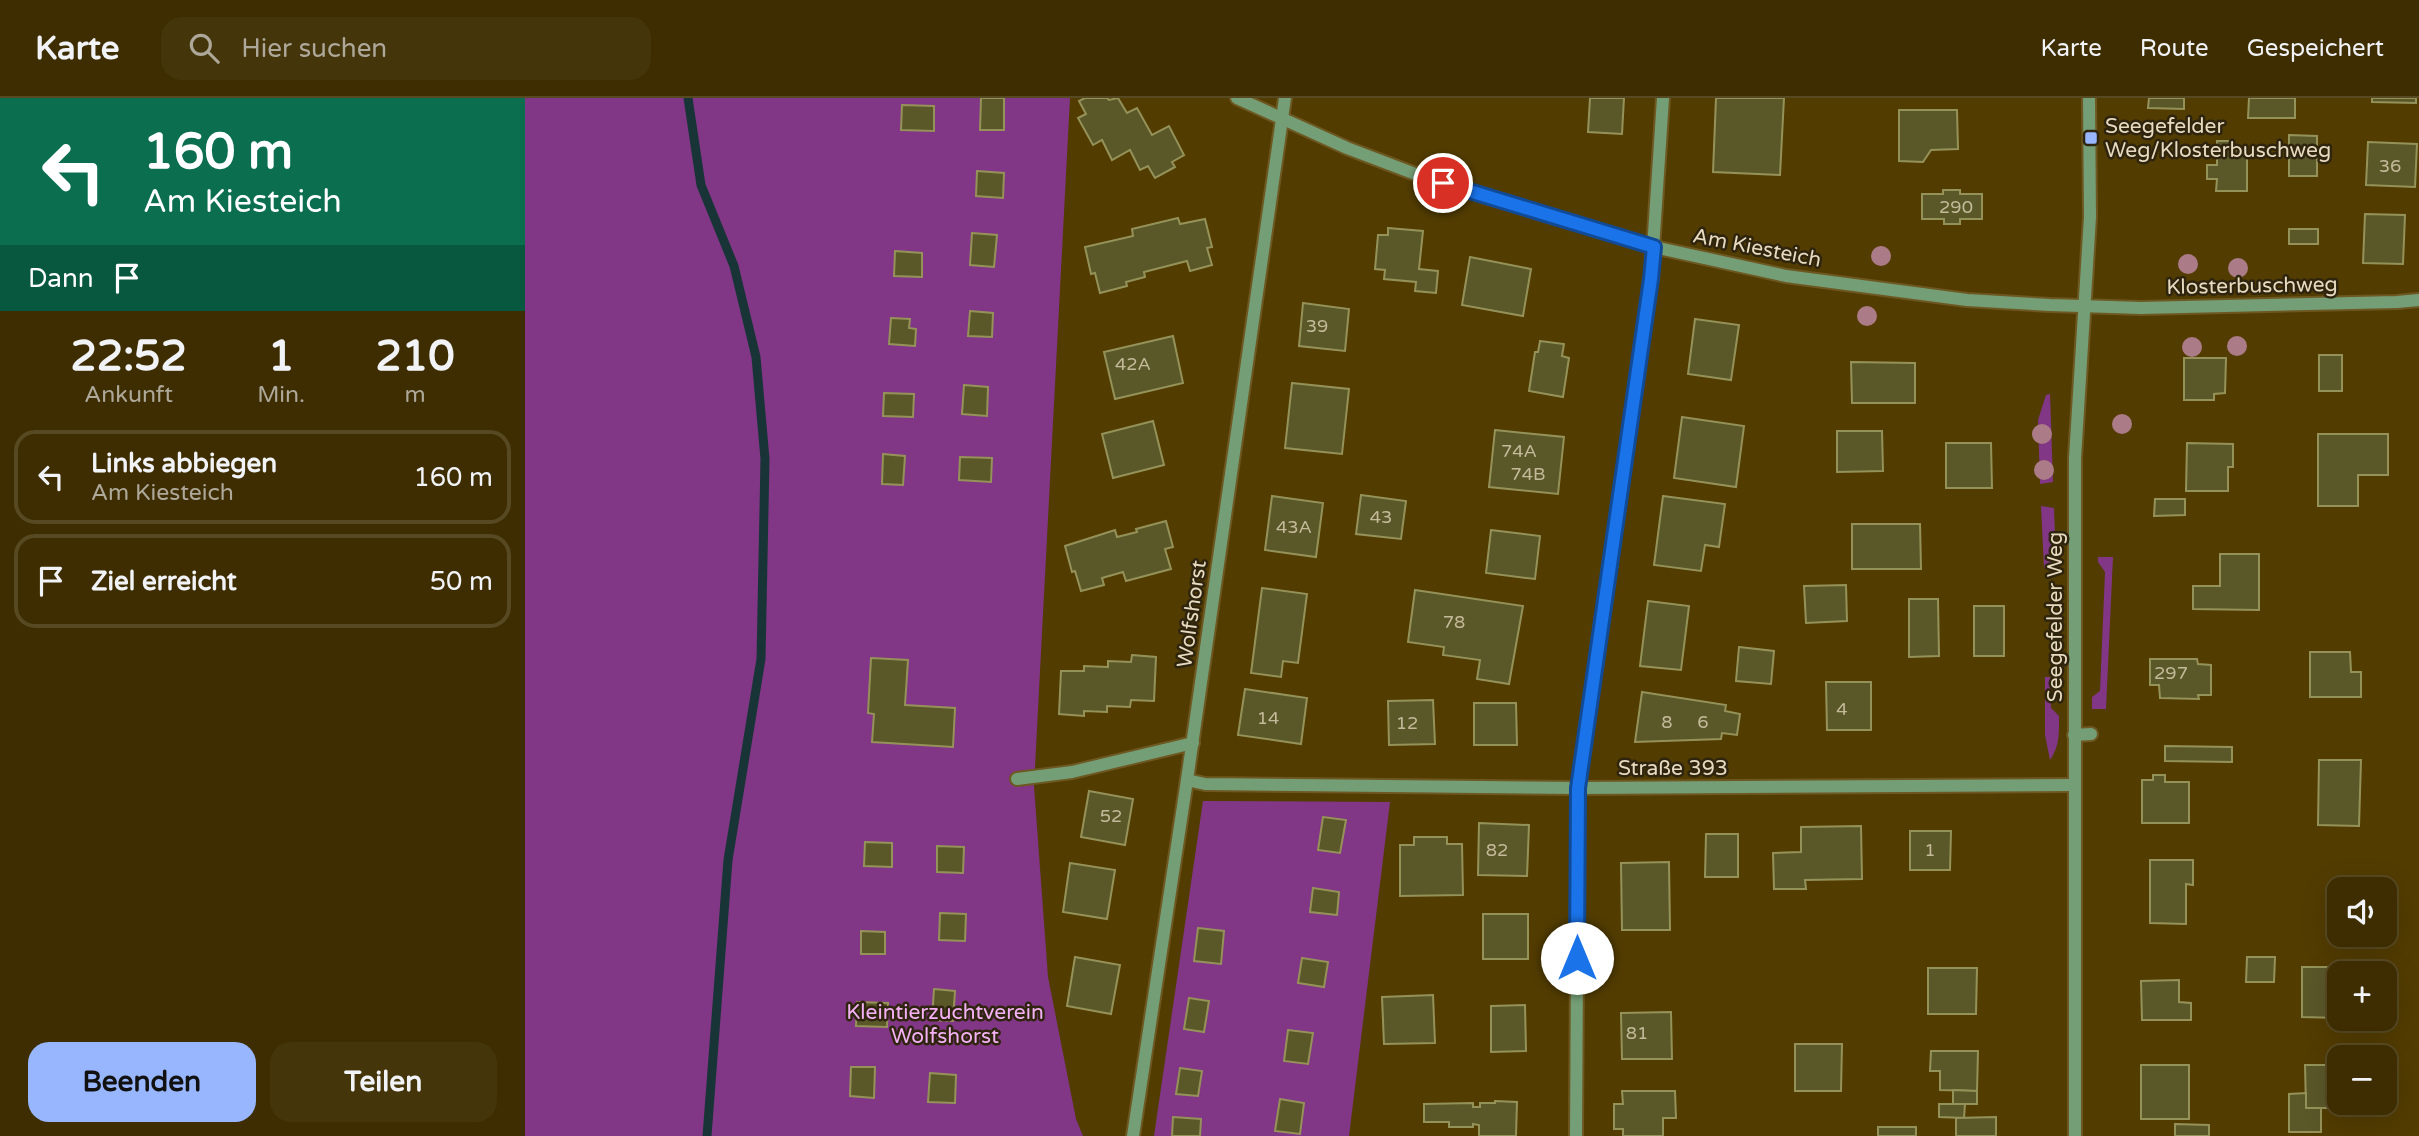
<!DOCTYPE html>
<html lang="de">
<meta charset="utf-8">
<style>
:root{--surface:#3e2d00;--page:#45350a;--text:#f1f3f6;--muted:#ada899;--line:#574922;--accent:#97b6fd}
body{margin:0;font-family:"Varela Round",sans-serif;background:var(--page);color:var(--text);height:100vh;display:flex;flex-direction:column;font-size:26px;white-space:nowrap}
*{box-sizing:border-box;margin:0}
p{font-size:23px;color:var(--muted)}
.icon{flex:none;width:38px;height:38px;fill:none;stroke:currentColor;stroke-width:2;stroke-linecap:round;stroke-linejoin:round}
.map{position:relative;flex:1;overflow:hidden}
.drawer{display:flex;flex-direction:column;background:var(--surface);width:525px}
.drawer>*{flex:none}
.banner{background:#0b6e4f;color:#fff;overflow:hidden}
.fabs{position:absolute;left:1802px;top:779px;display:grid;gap:14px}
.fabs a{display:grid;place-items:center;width:70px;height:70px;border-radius:14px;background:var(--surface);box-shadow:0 7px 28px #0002,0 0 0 2px var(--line);font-size:35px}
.pin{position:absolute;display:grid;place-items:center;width:60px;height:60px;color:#fff;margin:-30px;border:4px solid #fff;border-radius:50%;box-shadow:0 2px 7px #0007}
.me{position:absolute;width:77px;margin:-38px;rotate:0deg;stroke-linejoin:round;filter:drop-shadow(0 0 5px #0008)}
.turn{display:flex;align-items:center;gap:24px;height:147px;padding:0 28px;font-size:32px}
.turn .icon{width:91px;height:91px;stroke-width:2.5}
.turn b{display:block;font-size:49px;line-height:60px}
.then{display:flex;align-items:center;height:66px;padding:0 28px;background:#0003;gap:14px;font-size:26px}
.eta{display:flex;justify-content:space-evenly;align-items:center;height:119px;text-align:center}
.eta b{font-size:42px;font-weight:800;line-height:49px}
.primary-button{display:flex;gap:14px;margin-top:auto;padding:14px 28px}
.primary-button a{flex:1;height:80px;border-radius:21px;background:var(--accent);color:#111;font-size:28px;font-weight:800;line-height:80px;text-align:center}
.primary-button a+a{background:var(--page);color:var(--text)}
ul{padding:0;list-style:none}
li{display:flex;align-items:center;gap:21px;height:94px;margin:0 14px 10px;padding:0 14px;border:4px solid var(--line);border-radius:21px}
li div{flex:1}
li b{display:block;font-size:26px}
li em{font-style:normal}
header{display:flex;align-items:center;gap:42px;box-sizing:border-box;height:98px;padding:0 35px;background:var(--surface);border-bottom:2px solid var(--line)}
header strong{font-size:33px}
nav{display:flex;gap:38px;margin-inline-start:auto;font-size:24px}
.search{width:490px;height:63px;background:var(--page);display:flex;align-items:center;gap:18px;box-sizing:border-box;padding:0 24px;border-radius:21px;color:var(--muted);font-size:26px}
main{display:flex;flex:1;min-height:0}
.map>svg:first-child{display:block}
</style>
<header>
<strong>Karte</strong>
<div class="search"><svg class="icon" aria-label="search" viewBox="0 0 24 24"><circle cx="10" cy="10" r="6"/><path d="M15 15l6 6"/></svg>Hier suchen</div>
<nav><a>Karte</a><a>Route</a><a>Gespeichert</a></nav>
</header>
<main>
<section class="drawer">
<div class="banner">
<div class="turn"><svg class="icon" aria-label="left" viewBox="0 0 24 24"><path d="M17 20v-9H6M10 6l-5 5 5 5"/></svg><div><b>160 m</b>Am Kiesteich</div></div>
<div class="then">Dann<svg class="icon" aria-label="arrive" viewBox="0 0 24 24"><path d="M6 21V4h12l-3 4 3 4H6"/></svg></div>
</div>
<div class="eta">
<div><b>22:52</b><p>Ankunft</p></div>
<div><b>1</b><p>Min.</p></div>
<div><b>210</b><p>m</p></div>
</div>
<ul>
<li><svg class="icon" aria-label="left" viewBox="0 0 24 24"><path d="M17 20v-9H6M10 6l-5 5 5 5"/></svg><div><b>Links abbiegen</b><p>Am Kiesteich</p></div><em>160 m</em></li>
<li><svg class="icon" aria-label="arrive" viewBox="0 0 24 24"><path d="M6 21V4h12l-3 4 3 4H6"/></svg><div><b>Ziel erreicht</b></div><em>50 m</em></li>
</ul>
<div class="primary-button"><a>Beenden</a><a>Teilen</a></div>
</section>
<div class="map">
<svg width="1894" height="1038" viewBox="0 0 1894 1038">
<rect width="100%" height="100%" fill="#523c00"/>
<!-- green -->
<g fill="#813785">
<polygon points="0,0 545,0 509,688 523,879 551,1021 558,1038 0,1038"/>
<polygon points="1525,296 1528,384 1515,386 1513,322 1521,297"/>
<polygon points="1516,408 1529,410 1531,466 1519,470"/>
<polygon points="1573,459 1588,459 1581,611 1567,611 1567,599 1575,593 1580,474 1573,464"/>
<path d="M1520,579H1525L1526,610L1534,618C1534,634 1535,648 1525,662L1520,637Z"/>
<polygon points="678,703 865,704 824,1038 629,1038"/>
</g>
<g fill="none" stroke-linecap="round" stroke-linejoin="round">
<!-- stream -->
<polyline stroke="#193437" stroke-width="9" points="163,0 176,87 209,168 231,259 240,361 236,561 203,762 182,1038"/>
</g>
<!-- building -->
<g fill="#5a5829" stroke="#959259" stroke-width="2">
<polygon points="456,0 479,0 479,32 455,32"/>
<polygon points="560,0 582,0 584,2 593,0 602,15 612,10 627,37 644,28 659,57 647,64 650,69 630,80 623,68 615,72 605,52 587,62 577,42 568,47 553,20 561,16 554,3"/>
<polygon points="1065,0 1099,0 1097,36 1063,34"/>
<polygon points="1191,0 1259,0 1255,77 1188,74"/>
<polygon points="1624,0 1659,0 1659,11 1623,10"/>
<polygon points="1724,0 1770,0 1770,20 1723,20"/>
<polygon points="1847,0 1891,0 1891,5 1847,4"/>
<polygon points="377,7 409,8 409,33 376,32"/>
<polygon points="1374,12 1432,12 1433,51 1406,52 1398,64 1374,63"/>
<polygon points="1764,37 1792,38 1792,78 1764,78"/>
<polygon points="1692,43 1709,43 1709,52 1722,52 1722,93 1691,93 1692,81 1682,81 1682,67 1692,67"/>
<polygon points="1843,44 1892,46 1890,89 1841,87"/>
<polygon points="452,73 479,75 478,100 451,98"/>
<polygon points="1418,92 1435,92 1435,96 1457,96 1457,121 1435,121 1435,126 1419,126 1419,121 1397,121 1397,96 1418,96"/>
<polygon points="1840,116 1880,117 1878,166 1838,165"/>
<polygon points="653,120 655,126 680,121 687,149 682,150 687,167 665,173 662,163 619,174 620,179 601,184 602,188 575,195 570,175 566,176 560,149 608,138 607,131"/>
<polygon points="863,130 898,133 894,171 913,173 911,195 890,193 891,184 859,181 860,172 850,171 853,137 863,137"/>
<rect x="1764" y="131" width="29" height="15"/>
<polygon points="447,135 472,137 469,169 445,167"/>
<polygon points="370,153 397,155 397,179 369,178"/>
<polygon points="945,159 1006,171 998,218 937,207"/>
<polygon points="778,205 824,211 820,253 774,248"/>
<polygon points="445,213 468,215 467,239 443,238"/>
<polygon points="366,220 385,221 384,230 391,231 390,248 364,246"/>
<polygon points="1170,221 1214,227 1206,282 1163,276"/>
<polygon points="648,238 658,285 590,301 579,254"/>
<polygon points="1015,243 1039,246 1037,258 1044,260 1038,299 1004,293 1010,254 1013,254"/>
<rect x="1794" y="257" width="23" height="36"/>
<polygon points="1659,260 1701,260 1700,295 1689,296 1689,302 1659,302"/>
<polygon points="1326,264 1390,265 1390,305 1327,305"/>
<polygon points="767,285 824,291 817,356 760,350"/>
<polygon points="439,287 463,289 462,318 437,316"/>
<polygon points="359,295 389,296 388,319 358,318"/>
<polygon points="1157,319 1219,328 1211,389 1149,380"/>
<polygon points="628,323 639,367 588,380 577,336"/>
<polygon points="970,332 1039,339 1033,396 964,389"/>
<polygon points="1312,333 1357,333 1358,373 1312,374"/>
<polygon points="1793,336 1863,336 1863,377 1833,377 1833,408 1793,408"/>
<polygon points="1421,345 1466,345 1467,390 1421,390"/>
<polygon points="1662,345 1708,346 1708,369 1703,369 1703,393 1661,393"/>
<polygon points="358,356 380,358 378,387 357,386"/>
<polygon points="435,359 467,360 466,384 434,382"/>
<polygon points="836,397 881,403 876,441 831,436"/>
<polygon points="747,398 798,405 791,459 740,452"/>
<polygon points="1138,398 1200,406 1194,449 1180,447 1176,473 1129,467"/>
<polygon points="1630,401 1660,401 1660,417 1629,418"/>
<polygon points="641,423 648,449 640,451 646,471 601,483 598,474 577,480 579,487 556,493 550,473 547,474 540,448 590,432 592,439 612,434 611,431"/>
<polygon points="1327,426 1395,426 1396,471 1327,471"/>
<polygon points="966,432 1015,438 1010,481 961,475"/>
<polygon points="1695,456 1734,456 1734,512 1668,511 1668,488 1695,488"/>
<polygon points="1321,487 1322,523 1281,525 1279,488"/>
<polygon points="737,490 782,496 773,565 758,563 756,579 726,575"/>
<polygon points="890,492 998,508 984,586 952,581 955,562 918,557 919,549 883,544"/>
<polygon points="1384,501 1413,501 1414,558 1384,559"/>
<polygon points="1123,503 1164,508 1156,572 1115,568"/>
<rect x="1449" y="508" width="30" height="50"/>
<polygon points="1214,549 1249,553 1246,586 1211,583"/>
<polygon points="1785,554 1825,554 1826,574 1836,574 1836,599 1785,599"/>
<polygon points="607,557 631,559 629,603 606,602 605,609 582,608 582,614 559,613 559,618 534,616 536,573 559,573 559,568 583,569 583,563 606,564"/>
<polygon points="346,560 383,562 380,607 430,610 428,649 347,644 349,616 343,615"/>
<polygon points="1625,561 1672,561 1673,566 1686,567 1686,597 1673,597 1674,601 1635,600 1634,587 1625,587"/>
<polygon points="1301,584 1346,584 1346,632 1302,632"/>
<polygon points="720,591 782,600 776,646 713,637"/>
<polygon points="1117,594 1201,607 1200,613 1215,616 1212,637 1197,635 1196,641 1110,644"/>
<polygon points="908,602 910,646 864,647 863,603"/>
<polygon points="949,605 991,605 992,647 949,647"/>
<polygon points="1640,648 1707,649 1707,664 1640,663"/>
<polygon points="1794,662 1836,662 1834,728 1793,727"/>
<polygon points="1628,677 1640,677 1640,684 1664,684 1664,725 1617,725 1617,682 1628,682"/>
<polygon points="564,693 608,701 600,747 556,739"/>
<polygon points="798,719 821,722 815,755 793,752"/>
<polygon points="954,725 1004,727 1002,778 953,777"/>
<polygon points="1336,728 1337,781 1280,782 1281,791 1249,791 1248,755 1276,754 1276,729"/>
<polygon points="1385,733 1426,733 1425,772 1385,772"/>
<polygon points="1181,736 1213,736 1213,779 1180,779"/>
<polygon points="889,739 922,739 922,746 937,746 938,797 875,798 875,747 889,747"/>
<polygon points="340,744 367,745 367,769 339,768"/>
<polygon points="412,748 439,749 438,775 412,774"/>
<polygon points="1625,762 1668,762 1668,787 1661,786 1661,826 1625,825"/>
<polygon points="1144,764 1145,832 1097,832 1096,765"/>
<polygon points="545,765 590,772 582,821 538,814"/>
<polygon points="788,790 814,794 812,817 785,814"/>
<polygon points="415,815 441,816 440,843 414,842"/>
<rect x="958" y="816" width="45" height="45"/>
<polygon points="673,830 699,833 696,866 669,863"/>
<polygon points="336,833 360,834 360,856 336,856"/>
<polygon points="550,859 595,867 586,916 542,908"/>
<polygon points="1722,859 1750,859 1749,884 1721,884"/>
<polygon points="777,860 803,864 799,889 773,885"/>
<polygon points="1777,869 1825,869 1825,875 1815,875 1815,920 1777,919"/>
<polygon points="1403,870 1452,870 1451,916 1403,916"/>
<polygon points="1654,882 1654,904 1666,905 1666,922 1617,922 1616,883"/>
<polygon points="409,891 430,893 428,923 407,922"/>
<polygon points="908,897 910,945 859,946 857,899"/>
<polygon points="664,900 684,903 679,934 659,931"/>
<polygon points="332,904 363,905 362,929 331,928"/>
<polygon points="1000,907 1001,953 966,954 966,908"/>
<polygon points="1146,914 1147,961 1097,961 1096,915"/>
<polygon points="763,932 788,935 783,966 759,963"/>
<polygon points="1270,946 1317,946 1316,993 1270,993"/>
<polygon points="1406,953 1453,953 1452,993 1415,992 1415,973 1405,973"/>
<rect x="1616" y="967" width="48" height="54"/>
<polygon points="1780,967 1815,967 1815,1000 1812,1000 1812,1010 1781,1010"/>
<polygon points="326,969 350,969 349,1000 325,998"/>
<polygon points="655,970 677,973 673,998 651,996"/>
<polygon points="405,975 431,977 430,1005 403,1004"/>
<polygon points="1428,992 1452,993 1452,1006 1428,1006"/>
<polygon points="1097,993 1150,993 1151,1020 1138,1020 1138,1038 1098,1038 1098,1031 1089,1031 1089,1006 1098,1006"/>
<polygon points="1781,995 1781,1010 1796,1010 1796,1034 1764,1034 1764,996"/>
<polygon points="755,1001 779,1005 775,1036 750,1033"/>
<polygon points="970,1003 992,1004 991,1038 954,1038 954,1027 948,1026 948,1029 924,1029 924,1024 899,1024 899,1006 948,1005 948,1009 955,1009 955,1005 970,1005"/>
<polygon points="1414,1006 1440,1006 1439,1020 1414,1019"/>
<polygon points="648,1019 676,1021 675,1038 647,1038"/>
<polygon points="1471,1019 1471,1038 1431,1038 1431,1020"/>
<polygon points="1650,1026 1684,1027 1684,1038 1650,1038"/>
<rect x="1353" y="1029" width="38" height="9"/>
</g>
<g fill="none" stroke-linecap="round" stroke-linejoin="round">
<!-- minor casing -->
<g stroke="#6d5822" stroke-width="16">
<g id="minor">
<polyline points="712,0 822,50 893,77 969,101 1129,149 1261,178 1442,202 1525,207 1616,210 1872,204 1894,202"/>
<polyline points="1549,637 1566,636"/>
<polyline points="492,681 547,674 668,645"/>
<polyline points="662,682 680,686 1053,690 1549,687"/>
<polyline points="608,1038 662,682 760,0"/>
<polyline points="1051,1038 1053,690 1126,181 1138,0"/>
<polyline points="1550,1038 1550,360 1565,119 1564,0"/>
</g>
</g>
<!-- minor -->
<use href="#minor" stroke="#749e76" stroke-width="12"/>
</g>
<!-- trees -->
<g fill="#ab7c87">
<circle cx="1356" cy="158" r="10"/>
<circle cx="1663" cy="166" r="10"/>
<circle cx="1713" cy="170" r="10"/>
<circle cx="1342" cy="218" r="10"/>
<circle cx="1712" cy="248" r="10"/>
<circle cx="1667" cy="249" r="10"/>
<circle cx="1597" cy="326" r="10"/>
<circle cx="1517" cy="336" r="10"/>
<circle cx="1519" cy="372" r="10"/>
</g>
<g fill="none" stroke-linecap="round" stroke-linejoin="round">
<!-- route casing -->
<g stroke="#114b97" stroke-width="18">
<polyline id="route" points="918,85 1129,149 1126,181 1053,690 1052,860"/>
</g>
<!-- route -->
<use href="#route" stroke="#1a73e8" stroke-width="12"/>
</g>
<!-- markers -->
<rect fill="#97b6fd" stroke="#2f250f" stroke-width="2.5" x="1559" y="33" width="14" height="14" rx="3.5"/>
<g text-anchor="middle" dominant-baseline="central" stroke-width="5" stroke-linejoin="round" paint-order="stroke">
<!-- number labels -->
<g font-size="18" fill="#c4ba9a">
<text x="1865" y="68">36</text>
<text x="1431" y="109">290</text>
<text x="792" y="228">39</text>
<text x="608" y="266">42A</text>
<text x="994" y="353">74A</text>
<text x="1003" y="376">74B</text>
<text x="856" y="419">43</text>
<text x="769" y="429">43A</text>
<text x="929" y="524">78</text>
<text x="1646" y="575">297</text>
<text x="1317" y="611">4</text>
<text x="743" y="620">14</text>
<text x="1142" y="624">8</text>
<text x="1178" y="624">6</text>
<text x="882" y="625">12</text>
<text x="586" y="718">52</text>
<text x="972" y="752">82</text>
<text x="1405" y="752">1</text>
<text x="1112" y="935">81</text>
</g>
<!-- poi labels -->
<g font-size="21" fill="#e7dabf" stroke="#2f250f" text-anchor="start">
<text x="1580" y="28">Seegefelder<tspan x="1580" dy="24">Weg/Klosterbuschweg</tspan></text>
</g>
<!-- street labels -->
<g font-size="21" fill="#e7dabf" stroke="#2f250f">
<text transform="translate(1232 150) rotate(11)">Am Kiesteich</text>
<text transform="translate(1727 188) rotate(-1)">Klosterbuschweg</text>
<text transform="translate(667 516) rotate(-82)">Wolfshorst</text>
<text transform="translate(1530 519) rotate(-90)">Seegefelder Weg</text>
<text x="1148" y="670">Straße 393</text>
</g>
<!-- park labels -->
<g font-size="21" fill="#f4b1f6" stroke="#2f250f">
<text x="420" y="914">Kleintierzuchtverein<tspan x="420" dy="24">Wolfshorst</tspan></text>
</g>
</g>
</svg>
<div class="fabs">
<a><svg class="icon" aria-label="sound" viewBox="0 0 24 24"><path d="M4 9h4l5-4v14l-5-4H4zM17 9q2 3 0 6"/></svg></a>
<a>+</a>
<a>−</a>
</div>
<div class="pin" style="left:918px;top:85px;background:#d93025"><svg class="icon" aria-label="arrive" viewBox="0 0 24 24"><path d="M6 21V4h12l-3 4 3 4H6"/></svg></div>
<svg class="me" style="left:1052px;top:860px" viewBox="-20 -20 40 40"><circle r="19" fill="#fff"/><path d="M0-13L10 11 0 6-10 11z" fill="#1a73e8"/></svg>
</div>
</main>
